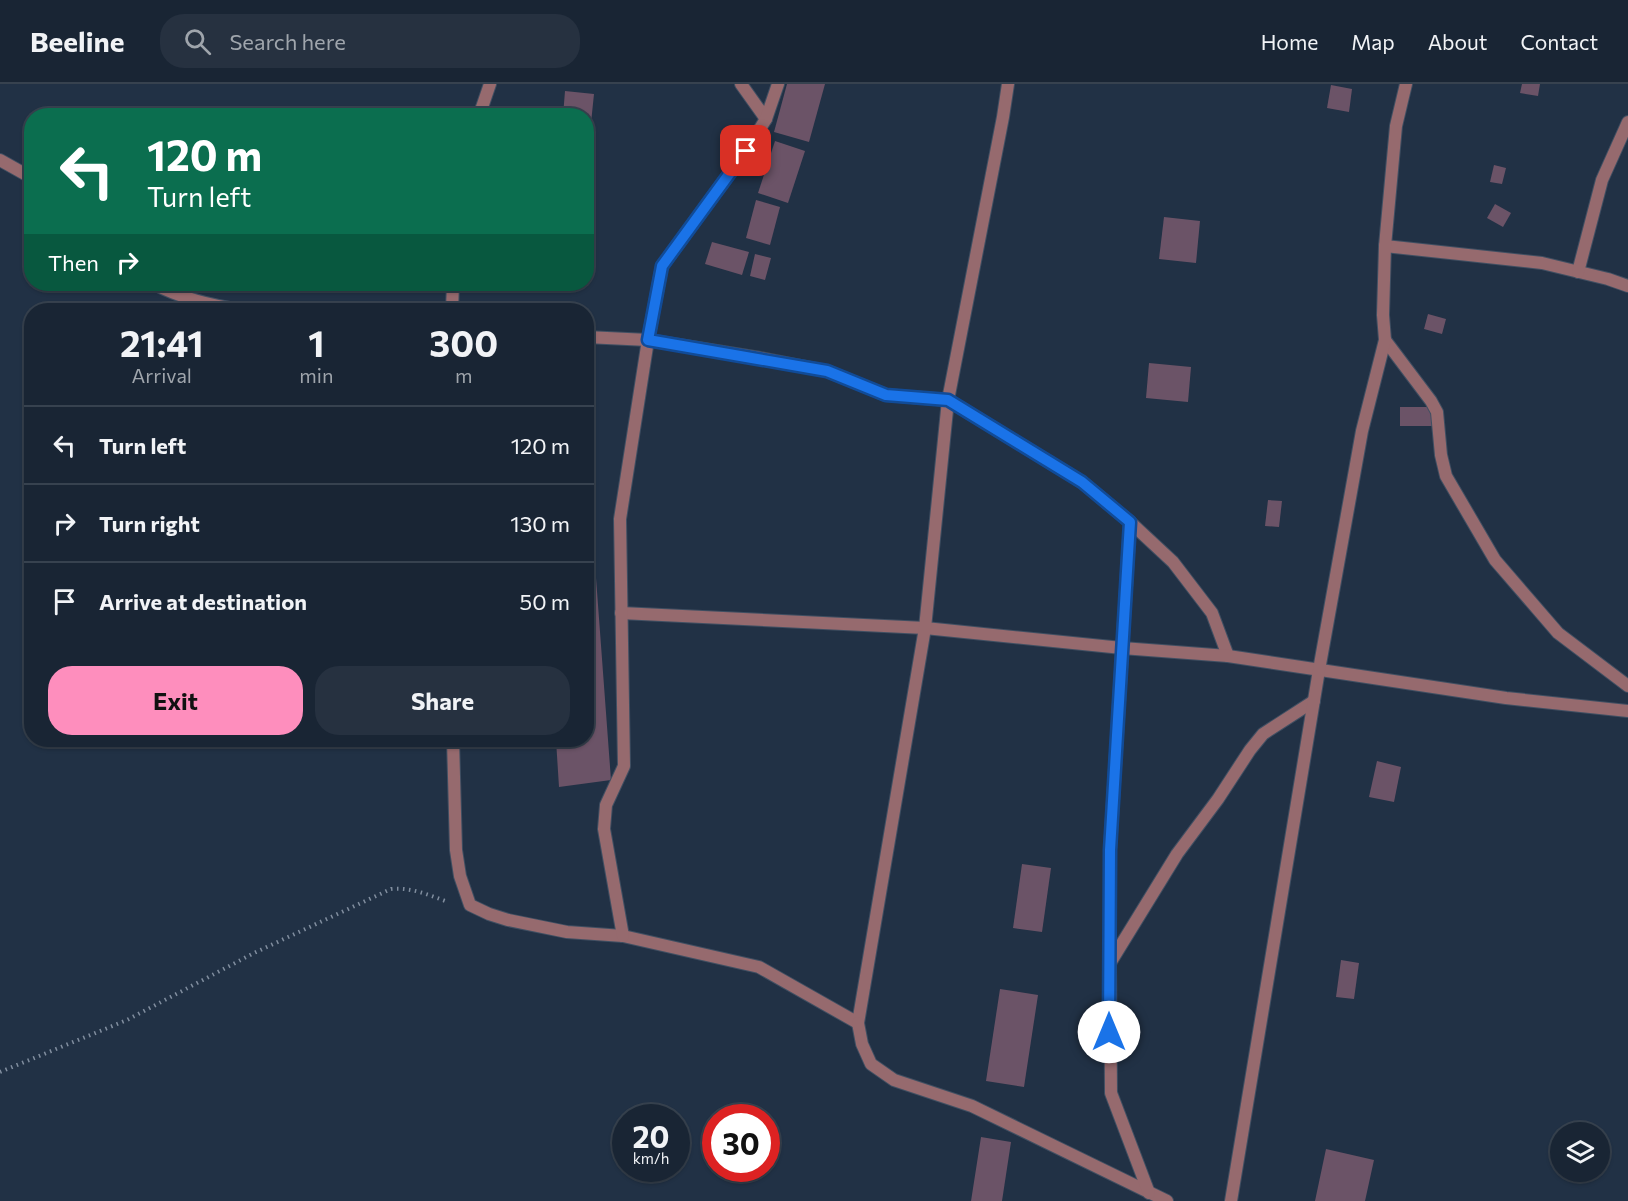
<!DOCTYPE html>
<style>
:root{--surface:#192534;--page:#263140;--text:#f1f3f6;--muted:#9fa5ac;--line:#37424f;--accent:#fe8ebd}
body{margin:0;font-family:Commissioner,sans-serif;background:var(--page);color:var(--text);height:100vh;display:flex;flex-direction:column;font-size:22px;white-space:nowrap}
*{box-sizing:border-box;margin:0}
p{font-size:20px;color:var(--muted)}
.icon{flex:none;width:33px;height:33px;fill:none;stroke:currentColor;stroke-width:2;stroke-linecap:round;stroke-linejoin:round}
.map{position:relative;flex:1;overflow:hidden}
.side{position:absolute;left:24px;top:219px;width:570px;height:444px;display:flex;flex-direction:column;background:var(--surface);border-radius:24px;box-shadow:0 2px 4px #0004,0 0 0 2px var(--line)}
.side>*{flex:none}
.banner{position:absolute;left:24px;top:24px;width:570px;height:183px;border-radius:24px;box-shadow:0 2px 4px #0004,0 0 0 2px var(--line);background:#0b6e4f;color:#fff;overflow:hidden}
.controls{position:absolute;left:1550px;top:1038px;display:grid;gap:12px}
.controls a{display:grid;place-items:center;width:60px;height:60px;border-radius:50%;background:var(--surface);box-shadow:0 2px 4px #0004,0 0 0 2px var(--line);font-size:30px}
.speed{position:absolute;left:612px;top:1020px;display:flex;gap:12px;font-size:30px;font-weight:700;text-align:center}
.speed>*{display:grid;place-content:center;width:78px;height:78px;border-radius:50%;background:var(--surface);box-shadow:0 2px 4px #0004,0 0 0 2px var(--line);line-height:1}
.speed small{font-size:15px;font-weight:400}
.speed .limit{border:9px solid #d22;background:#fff;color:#111}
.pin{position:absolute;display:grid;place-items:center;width:51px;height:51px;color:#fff;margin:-26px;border-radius:12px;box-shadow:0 3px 9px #0006}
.me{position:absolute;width:66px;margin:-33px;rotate:0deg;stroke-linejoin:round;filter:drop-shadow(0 0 4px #0008)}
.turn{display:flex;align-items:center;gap:21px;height:126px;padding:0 24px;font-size:27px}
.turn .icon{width:78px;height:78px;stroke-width:2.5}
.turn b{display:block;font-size:42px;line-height:51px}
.then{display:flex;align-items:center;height:57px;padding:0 24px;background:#0003;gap:12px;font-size:22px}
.eta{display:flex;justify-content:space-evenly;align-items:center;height:102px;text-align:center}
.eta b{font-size:36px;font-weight:700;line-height:42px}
.button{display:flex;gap:12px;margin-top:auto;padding:12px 24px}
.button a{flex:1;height:69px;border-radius:24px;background:var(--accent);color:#111;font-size:24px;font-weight:700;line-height:69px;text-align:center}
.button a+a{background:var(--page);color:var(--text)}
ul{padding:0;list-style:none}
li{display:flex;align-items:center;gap:18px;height:78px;padding:0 24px;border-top:2px solid var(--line)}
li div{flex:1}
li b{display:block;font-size:22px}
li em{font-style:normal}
header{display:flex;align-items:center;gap:36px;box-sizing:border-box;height:84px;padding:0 30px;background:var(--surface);border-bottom:2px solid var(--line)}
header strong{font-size:28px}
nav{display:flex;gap:33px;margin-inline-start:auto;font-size:21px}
.search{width:420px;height:54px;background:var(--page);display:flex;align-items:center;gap:15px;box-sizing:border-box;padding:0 21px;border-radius:24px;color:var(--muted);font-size:22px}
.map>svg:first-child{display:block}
</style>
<header>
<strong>Beeline</strong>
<div class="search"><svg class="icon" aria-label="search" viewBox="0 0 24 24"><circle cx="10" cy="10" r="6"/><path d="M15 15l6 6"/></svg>Search here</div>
<nav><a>Home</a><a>Map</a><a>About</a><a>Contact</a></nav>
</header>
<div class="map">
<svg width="1628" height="1117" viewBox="0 0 1628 1117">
<rect width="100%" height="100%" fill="#213145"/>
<!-- building -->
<g fill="#6b5367">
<polygon points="787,0 825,0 809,58 774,48"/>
<polygon points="1522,0 1540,0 1538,12 1520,9"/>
<polygon points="1331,1 1352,5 1349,28 1327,24"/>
<polygon points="565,7 594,10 588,68 586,68 586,32 563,32"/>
<polygon points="775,57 805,67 788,119 758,109"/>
<polygon points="1494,81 1506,84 1502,100 1490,98"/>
<polygon points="756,116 780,123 770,161 746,154"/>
<polygon points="1495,120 1511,129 1503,143 1487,134"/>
<polygon points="1164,133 1200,137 1196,179 1159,175"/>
<polygon points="712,158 749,168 742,191 705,180"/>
<polygon points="755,170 771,174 765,196 750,192"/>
<polygon points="546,200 575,200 574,208 545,205"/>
<polygon points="1428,230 1446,235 1442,250 1424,245"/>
<polygon points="1149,279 1191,283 1188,318 1146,314"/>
<rect x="1400" y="323" width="32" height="19"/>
<polygon points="586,386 588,386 611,696 559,703 556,656 586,656"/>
<polygon points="1268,416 1282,417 1279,443 1265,442"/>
<polygon points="1377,677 1401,683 1394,718 1369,713"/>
<polygon points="1022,780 1051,784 1042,848 1013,844"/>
<polygon points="1341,876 1359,879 1354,915 1336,913"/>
<polygon points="1000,905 1038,911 1024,1003 986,997"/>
<polygon points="981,1053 1011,1058 1002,1117 971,1117"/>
<polygon points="1326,1065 1374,1076 1365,1117 1315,1117"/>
</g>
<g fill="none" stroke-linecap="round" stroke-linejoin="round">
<!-- minor casing -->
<g stroke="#404f62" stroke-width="14">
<g id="minor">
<polyline points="741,0 766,35"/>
<polyline points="479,32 490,0"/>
<polyline points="0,76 32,94"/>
<polyline points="1385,162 1542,179 1608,195 1628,202"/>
<polyline points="1578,188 1602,96 1628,38"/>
<path d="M154,200C181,214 212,222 243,226"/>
<polyline points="452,226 453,200"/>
<polyline points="586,253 648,256 760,274 827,287 886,311 948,316 1082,398 1130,438 1173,478 1212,529 1228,572"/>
<polyline points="1385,256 1431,317 1437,328 1441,371 1446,392 1495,476 1558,549 1628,602"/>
<polyline points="621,529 925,544 1122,564 1228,572 1506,614 1628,627"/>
<polyline points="453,656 456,766 460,792 470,821 489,830 508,836 567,848 623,852 759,883 858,939 925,544 948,316 1003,33 1008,0"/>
<polyline points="623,852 604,745 606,721 624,682 620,435 648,256 662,182 746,67 766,35 778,0"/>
<polyline points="1110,877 1110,766 1130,438"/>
<polyline points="858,939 862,960 871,980 894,996 972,1022 1167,1117"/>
<polyline points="1149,1109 1111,1009 1110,879 1177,770 1218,715 1250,666 1263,650 1314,617"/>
<polyline points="1231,1117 1319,586 1362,347 1385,256 1383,231 1385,162 1396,42 1406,0"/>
</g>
</g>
<!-- path -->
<path stroke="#818e9f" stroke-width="4" stroke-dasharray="1.5 4.5" stroke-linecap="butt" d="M0,988L127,936L254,869L391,805C411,803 429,811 448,818"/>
<!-- minor -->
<use href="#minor" stroke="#966a6e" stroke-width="12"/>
</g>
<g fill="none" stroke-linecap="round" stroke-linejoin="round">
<!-- route casing -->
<g stroke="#114b97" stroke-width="15">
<polyline id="route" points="746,67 662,182 648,256 827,287 886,311 948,316 1082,398 1130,438 1110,766 1109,948"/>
</g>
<!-- route -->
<use href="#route" stroke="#1a73e8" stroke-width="10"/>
</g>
</svg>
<div class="controls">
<a><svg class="icon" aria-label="layers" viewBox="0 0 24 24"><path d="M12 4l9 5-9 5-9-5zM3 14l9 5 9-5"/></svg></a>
</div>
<div class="speed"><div>20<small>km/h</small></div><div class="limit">30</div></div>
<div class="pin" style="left:746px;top:67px;background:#d93025"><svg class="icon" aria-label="arrive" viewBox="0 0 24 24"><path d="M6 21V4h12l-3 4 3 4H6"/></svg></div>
<svg class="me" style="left:1109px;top:948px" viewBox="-20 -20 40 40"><circle r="19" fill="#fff"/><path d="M0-13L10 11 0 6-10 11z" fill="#1a73e8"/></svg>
<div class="banner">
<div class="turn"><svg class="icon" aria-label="left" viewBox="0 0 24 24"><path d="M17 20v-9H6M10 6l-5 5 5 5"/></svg><div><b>120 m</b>Turn left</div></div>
<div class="then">Then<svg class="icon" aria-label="right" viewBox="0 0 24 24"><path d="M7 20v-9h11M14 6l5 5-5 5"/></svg></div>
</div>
<section class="side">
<div class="eta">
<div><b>21:41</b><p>Arrival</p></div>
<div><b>1</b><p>min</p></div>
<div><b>300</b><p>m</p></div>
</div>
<ul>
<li><svg class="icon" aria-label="left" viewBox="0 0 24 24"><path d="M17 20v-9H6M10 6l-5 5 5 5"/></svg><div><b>Turn left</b></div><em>120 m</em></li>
<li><svg class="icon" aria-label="right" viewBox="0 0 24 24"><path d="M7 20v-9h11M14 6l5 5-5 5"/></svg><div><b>Turn right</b></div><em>130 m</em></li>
<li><svg class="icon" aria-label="arrive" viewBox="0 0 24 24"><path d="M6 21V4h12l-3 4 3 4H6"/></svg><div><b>Arrive at destination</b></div><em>50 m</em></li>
</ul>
<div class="button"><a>Exit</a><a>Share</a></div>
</section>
</div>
